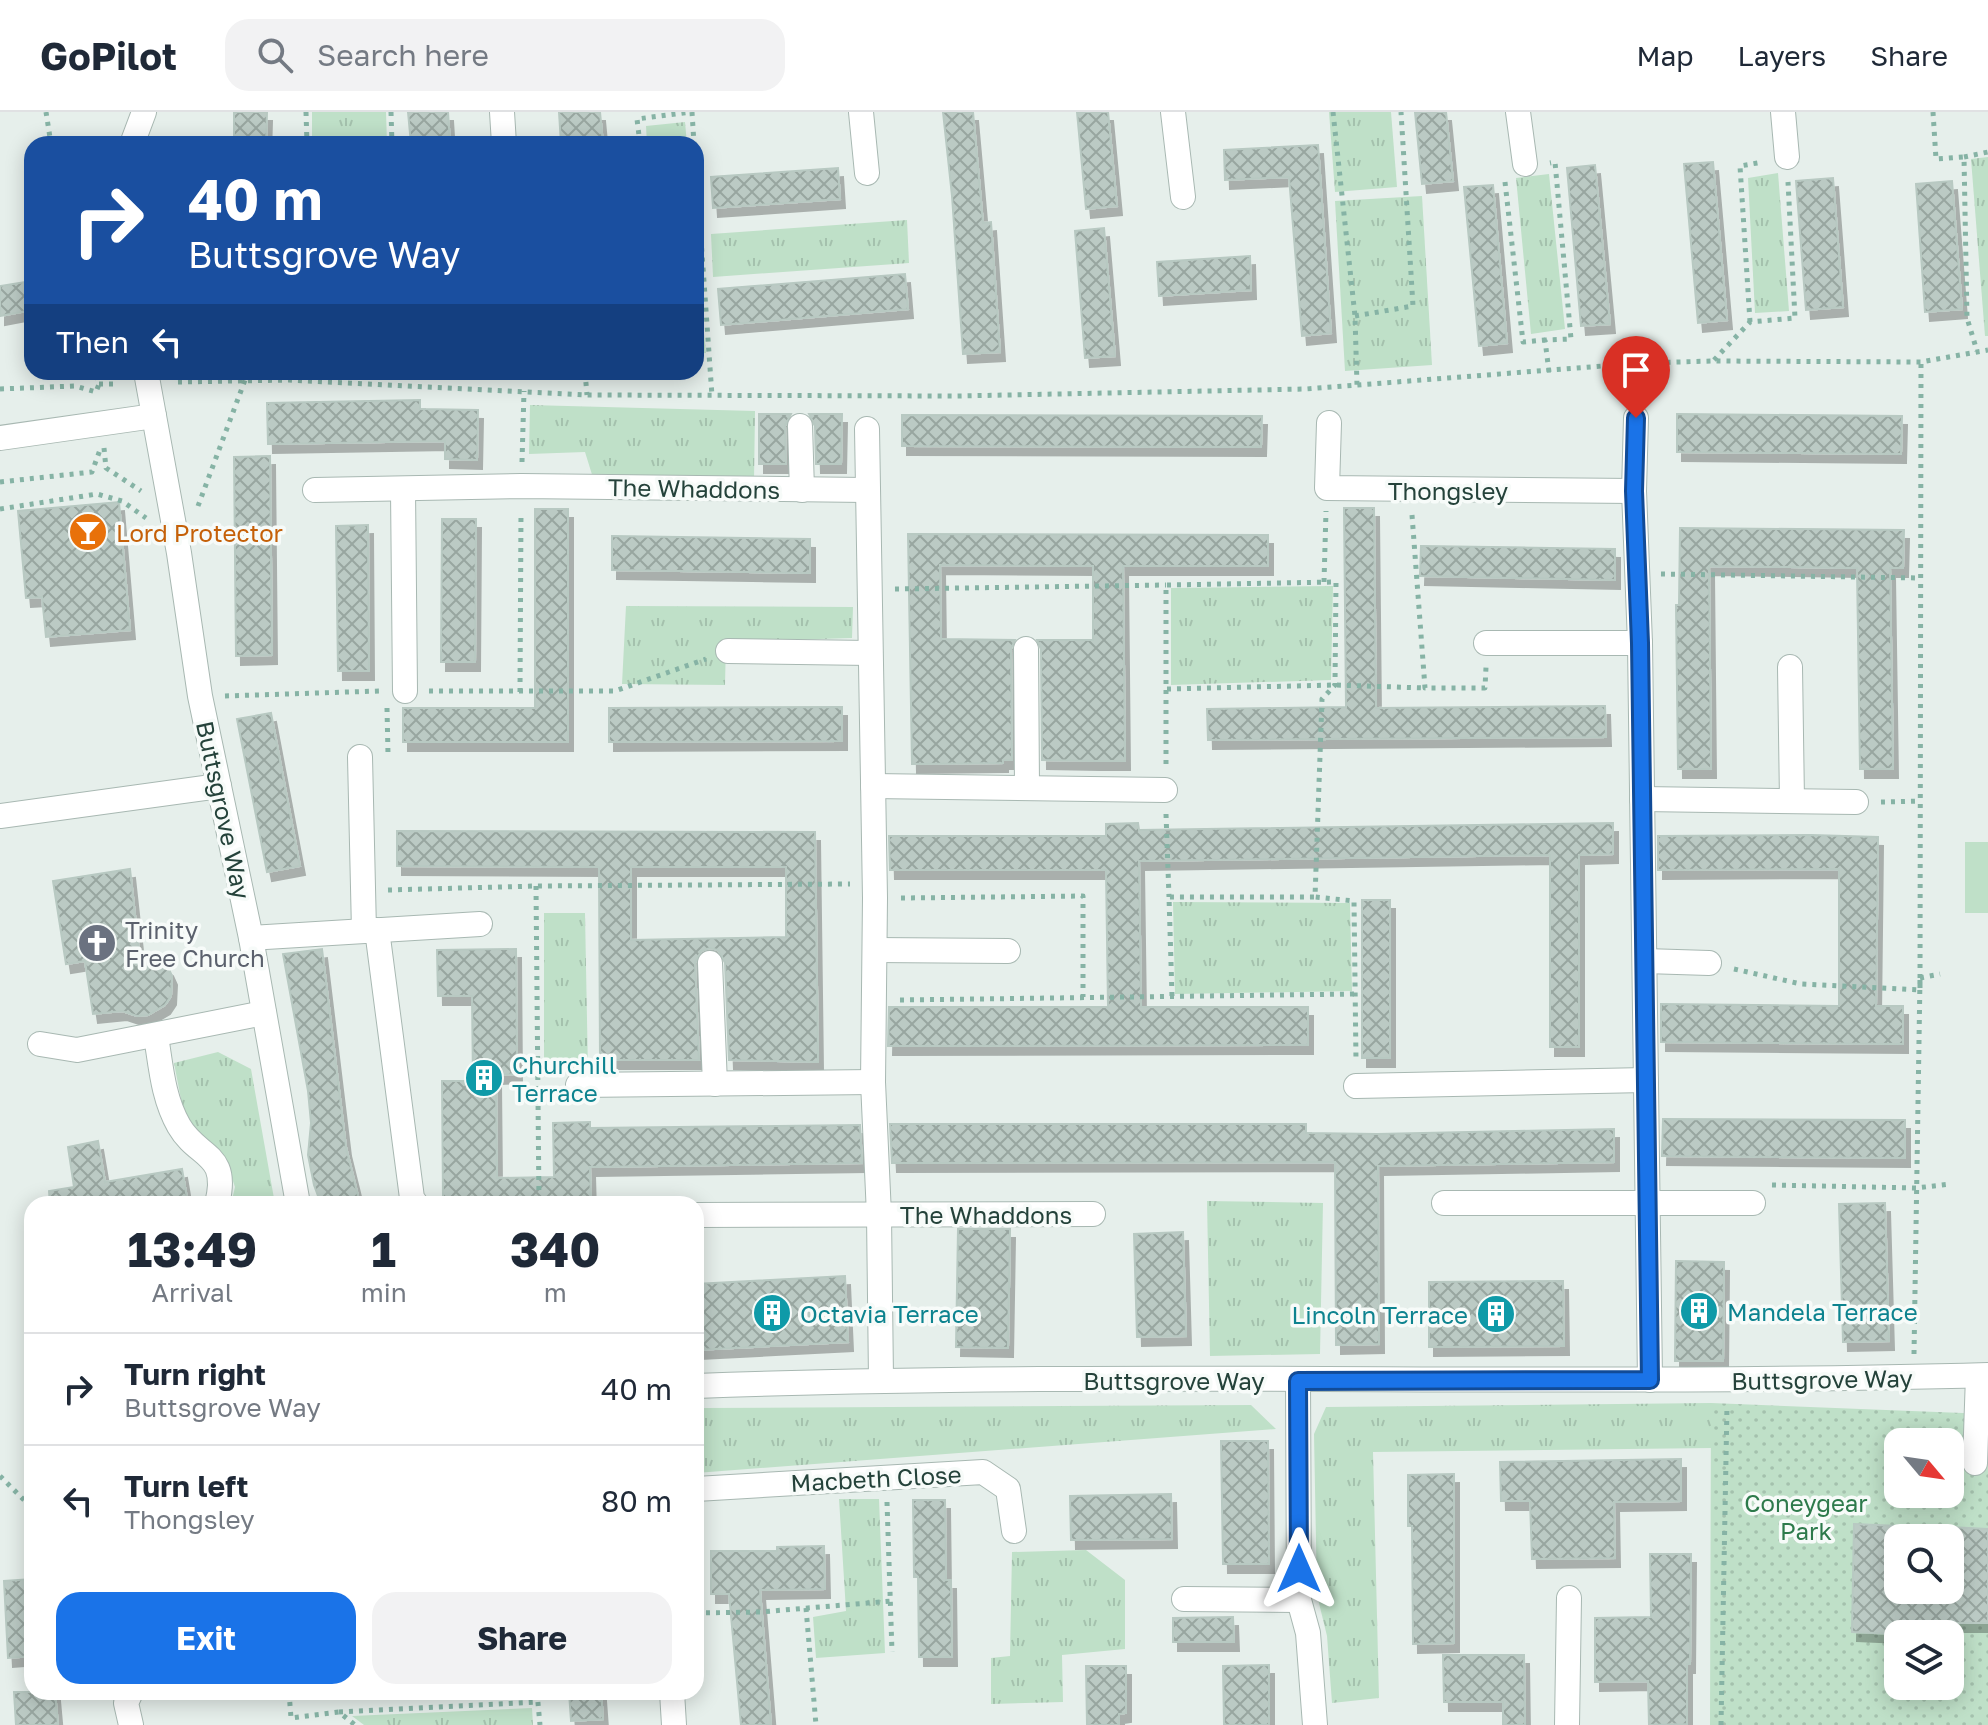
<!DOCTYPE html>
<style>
:root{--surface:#fff;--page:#f2f2f3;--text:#1f2937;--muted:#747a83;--line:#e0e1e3;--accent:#1a73e8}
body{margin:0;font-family:"Golos Text",sans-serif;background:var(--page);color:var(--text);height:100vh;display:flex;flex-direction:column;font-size:30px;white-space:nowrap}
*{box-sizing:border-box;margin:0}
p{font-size:26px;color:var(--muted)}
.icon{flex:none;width:44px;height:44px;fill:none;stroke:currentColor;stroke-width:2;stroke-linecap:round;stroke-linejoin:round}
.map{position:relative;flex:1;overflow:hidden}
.sheet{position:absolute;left:24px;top:1084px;width:680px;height:504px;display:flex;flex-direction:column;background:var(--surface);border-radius:24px;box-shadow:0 4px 20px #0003}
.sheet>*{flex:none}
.hud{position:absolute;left:24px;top:24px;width:680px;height:244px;border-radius:24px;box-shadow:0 4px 20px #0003;background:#1a4fa0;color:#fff;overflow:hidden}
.needle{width:52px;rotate:119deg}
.fabs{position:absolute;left:1884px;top:1316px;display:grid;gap:16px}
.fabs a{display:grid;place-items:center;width:80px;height:80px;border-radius:16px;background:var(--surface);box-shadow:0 4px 20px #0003;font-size:40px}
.pin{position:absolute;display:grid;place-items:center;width:68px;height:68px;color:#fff;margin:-82px -34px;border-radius:50% 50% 50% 0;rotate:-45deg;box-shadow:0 0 8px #0007}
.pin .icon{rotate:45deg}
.me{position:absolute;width:88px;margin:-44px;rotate:0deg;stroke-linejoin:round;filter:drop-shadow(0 0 6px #0008)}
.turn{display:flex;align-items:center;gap:28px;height:168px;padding:0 32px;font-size:36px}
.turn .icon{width:104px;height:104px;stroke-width:2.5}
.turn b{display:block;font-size:56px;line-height:68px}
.then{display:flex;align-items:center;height:76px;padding:0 32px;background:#0003;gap:16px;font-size:30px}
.eta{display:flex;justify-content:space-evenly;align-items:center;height:136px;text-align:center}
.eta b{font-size:48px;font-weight:700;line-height:56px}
.cta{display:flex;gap:16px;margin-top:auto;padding:16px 32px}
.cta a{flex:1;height:92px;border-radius:24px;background:var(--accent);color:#fff;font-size:32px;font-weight:700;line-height:92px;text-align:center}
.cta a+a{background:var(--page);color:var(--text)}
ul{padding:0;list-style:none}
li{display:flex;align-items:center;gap:24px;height:112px;padding:0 32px;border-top:2px solid var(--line)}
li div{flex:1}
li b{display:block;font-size:30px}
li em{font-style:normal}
header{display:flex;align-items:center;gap:48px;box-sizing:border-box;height:112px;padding:0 40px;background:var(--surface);border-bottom:2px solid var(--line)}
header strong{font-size:38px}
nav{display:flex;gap:44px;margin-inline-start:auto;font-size:28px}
.search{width:560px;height:72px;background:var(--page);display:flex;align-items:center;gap:20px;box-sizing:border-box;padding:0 28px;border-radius:24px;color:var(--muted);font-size:30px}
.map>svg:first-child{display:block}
</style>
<header>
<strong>GoPilot</strong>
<div class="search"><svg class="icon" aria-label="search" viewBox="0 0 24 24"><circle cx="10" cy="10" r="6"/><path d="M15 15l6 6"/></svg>Search here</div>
<nav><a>Map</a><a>Layers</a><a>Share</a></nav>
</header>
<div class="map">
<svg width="1988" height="1613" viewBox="0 0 1988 1613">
<defs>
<pattern id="grass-tufts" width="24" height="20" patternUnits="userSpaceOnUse" patternTransform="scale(2)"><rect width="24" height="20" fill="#bfe0c8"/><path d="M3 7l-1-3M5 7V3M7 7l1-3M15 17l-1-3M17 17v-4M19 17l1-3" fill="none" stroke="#a4c1ad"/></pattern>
<pattern id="park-dots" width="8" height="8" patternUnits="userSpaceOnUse" patternTransform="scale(2)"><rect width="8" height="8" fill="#bfe0c8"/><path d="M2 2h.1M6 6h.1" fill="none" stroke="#a4c1ad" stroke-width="1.8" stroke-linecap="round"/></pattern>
<pattern id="building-cross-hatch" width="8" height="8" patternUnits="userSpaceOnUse" patternTransform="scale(2)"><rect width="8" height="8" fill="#bbcac4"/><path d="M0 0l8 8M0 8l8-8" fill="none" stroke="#98a6a0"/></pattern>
<filter id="shadow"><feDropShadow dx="5" dy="9" stdDeviation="0" flood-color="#0004"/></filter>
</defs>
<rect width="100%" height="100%" fill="#e6efeb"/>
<!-- grass -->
<g fill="url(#grass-tufts)">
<polygon points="312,0 386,0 387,32 312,32"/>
<polygon points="1329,0 1391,0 1397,75 1335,80"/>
<polygon points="685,10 687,32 647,32 646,14"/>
<polygon points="1988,45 1988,224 1985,224 1971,47"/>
<polygon points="1778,61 1789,199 1755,201 1748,66"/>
<polygon points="1549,62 1565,217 1531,222 1516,66"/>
<polygon points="1422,84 1432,253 1345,259 1335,89"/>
<polygon points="907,108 909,151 713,165 711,122"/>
<polygon points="696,141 706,241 696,242"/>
<polygon points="530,293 755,299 754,369 594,369 585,340 529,342"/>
<polygon points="1333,474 1331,568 1171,573 1171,476"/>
<polygon points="626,494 853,495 852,526 726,530 725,573 622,572"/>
<polygon points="1173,790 1350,791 1352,879 1175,882"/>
<polygon points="544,801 585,801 588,960 544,961"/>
<polygon points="218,940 251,957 275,1092 231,1092 235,1075 225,1045 185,1008 174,951"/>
<polygon points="1207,1089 1323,1091 1320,1242 1210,1244"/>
<polygon points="1711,1291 1712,1336 1373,1340 1379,1586 1332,1591 1327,1524 1317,1483 1314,1322 1326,1295"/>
<polygon points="1251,1293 1276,1317 696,1361 696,1301 704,1296"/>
<polygon points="839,1387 879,1387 885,1541 816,1546 813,1505 846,1499"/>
<polygon points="1086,1438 1125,1468 1125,1537 1062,1543 1063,1590 991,1592 991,1546 1010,1544 1012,1440"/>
<polygon points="532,1596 533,1613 364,1613 352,1604"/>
</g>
<!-- park -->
<path fill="url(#park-dots)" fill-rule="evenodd" d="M1711,1291L1988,1302V1613H1710ZM1898,1330H1950V1382H1898ZM1898,1426H1950V1478H1898ZM1898,1522H1950V1574H1898Z"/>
<!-- pitch -->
<rect fill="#bfe0c8" x="1965" y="730" width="23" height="71"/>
<!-- building -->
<g fill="url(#building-cross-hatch)" stroke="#b8c9c2" stroke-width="2" fill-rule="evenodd" filter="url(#shadow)">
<polygon points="234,0 267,0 266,32 234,32"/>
<polygon points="408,0 448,0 450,32 411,32"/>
<polygon points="559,0 600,0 603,32 561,32"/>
<polygon points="943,0 973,0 983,111 991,110 1000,240 963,242 952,84"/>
<polygon points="1077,0 1108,0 1117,94 1086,97"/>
<polygon points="1415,0 1446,0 1453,69 1422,72"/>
<polygon points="1318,33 1331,221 1302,224 1289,65 1225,68 1224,38"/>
<polygon points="1713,50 1727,208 1698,211 1684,52"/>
<polygon points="1595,53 1610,212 1581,214 1567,56"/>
<polygon points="838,56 840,87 713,96 711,65"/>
<polygon points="1833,66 1843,195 1806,198 1796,69"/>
<polygon points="1952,69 1962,197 1925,200 1916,72"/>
<polygon points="1493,73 1507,231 1479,234 1464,75"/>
<polygon points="1104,116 1115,244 1085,246 1075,119"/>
<polygon points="1250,144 1251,178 1159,184 1157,150"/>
<polygon points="905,162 908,197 721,213 718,177"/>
<polygon points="32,169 32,198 0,204 0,174"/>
<polygon points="420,288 420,297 478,298 477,348 445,347 445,329 268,332 267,291"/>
<polygon points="759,302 791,302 785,314 786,352 759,352"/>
<polygon points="809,302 842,302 841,352 816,352 815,314"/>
<polygon points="1677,302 1902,304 1901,342 1677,340"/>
<polygon points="902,303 1262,304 1261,335 902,334"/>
<polygon points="270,344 272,543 236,544 234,345"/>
<polygon points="119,390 130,518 46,525 42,485 26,486 18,399"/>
<polygon points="1344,396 1374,396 1376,596 1605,594 1606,625 1208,628 1207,597 1346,595"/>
<polygon points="535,397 568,397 568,630 403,630 403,596 535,596"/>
<polygon points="442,407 476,407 475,550 441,550"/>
<polygon points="368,413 369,559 338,559 336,414"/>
<polygon points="1680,416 1904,418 1903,456 1890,456 1893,657 1860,657 1857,456 1709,454 1711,657 1678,657 1676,493 1679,493"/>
<polygon points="908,422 1268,423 1268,454 1123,454 1125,649 1095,649 1042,648 1041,537 1037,528 1093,528 1093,454 940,453 941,527 1015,528 1011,537 1012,648 1003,648 1003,651 912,652"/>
<polygon points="612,424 810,427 810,461 612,458"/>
<polygon points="1421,434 1615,437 1615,468 1420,464"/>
<polygon points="842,595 842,629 609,630 609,596"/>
<polygon points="271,601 300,754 267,760 237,607"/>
<polygon points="1138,711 1139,718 1613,711 1613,742 1579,743 1579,935 1550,935 1550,743 1139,749 1141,895 1308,895 1308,933 888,934 889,895 1108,895 1106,758 890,758 889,724 1106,724 1106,712"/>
<path d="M397,719L815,720L818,950L729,948L725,850L718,838L710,836L701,839L695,851L699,948H600L599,755L397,754ZM631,755H786V825L631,828Z"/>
<polygon points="1811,723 1878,725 1876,894 1903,894 1903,932 1661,930 1661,892 1839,894 1839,757 1658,758 1658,724"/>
<polygon points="130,757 139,839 153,842 168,855 172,864 171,884 165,893 148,903 137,904 122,899 93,902 85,849 66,852 53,769"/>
<rect x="1362" y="788" width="28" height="158"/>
<polygon points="322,837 346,1035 360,1092 321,1092 314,1073 308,1043 311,1011 308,979 283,842"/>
<polygon points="516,837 517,962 496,963 497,1066 554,1065 553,1011 590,1010 590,1016 860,1013 862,1051 590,1055 591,1092 468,1092 468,1087 443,1088 442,969 473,969 472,884 438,884 437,838"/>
<polygon points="1663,1007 1905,1008 1905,1046 1662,1044"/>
<polygon points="890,1012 1306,1012 1306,1021 1377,1022 1614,1017 1614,1050 1378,1054 1379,1232 1336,1233 1335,1050 892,1051"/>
<polygon points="98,1029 105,1070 182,1057 188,1092 50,1092 49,1079 74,1075 68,1035"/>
<polygon points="1885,1091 1889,1229 1843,1230 1839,1092"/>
<polygon points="958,1117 1010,1117 1008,1236 956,1235"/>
<polygon points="1183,1120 1186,1224 1137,1225 1134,1122"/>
<polygon points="1676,1149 1724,1150 1723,1249 1675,1249"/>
<polygon points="845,1164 848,1230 696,1238 696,1172"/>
<polygon points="1563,1169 1564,1234 1429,1235 1429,1170"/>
<polygon points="1221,1329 1268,1329 1269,1452 1223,1452"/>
<polygon points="1681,1347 1681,1389 1614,1390 1615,1446 1532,1447 1530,1389 1501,1389 1500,1350"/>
<polygon points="1454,1362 1454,1531 1413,1532 1412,1414 1408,1414 1408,1363"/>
<polygon points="1171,1382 1172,1427 1071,1428 1070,1384"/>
<polygon points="913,1388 945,1388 946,1468 951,1468 952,1545 919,1545 918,1465 914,1465"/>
<polygon points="1854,1412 1898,1414 1898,1478 1950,1478 1950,1415 1988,1417 1988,1511 1896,1511 1896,1522 1852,1520"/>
<polygon points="824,1434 825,1477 760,1478 771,1613 741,1613 729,1482 711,1482 711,1439 777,1439 777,1435"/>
<polygon points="1650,1442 1691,1442 1690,1552 1687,1552 1687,1612 1649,1613 1648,1569 1595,1570 1595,1506 1651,1505"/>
<polygon points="32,1467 32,1544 8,1546 4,1469"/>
<polygon points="1233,1505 1234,1530 1173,1530 1173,1506"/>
<polygon points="1443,1543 1524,1543 1525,1613 1503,1613 1503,1590 1444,1590"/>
<polygon points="1269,1553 1269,1613 1224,1613 1223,1554"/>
<polygon points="1086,1554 1126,1554 1126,1601 1119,1602 1119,1613 1087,1613"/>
<polygon points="14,1580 55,1580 58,1613 16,1613"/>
<polygon points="569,1580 601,1580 603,1607 571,1609"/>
</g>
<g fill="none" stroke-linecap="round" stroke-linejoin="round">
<!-- minor casing -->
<g stroke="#a8b8b2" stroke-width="26">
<g id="minor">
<polyline points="502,0 504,32"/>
<polyline points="861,0 867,61"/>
<polyline points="1173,0 1183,85"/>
<polyline points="1518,0 1525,52"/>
<polyline points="1783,0 1787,45"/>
<polyline points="132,32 144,0"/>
<polyline points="146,260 179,441 200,584 251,826 298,1092"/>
<polyline points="1636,306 1634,379 1640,531 1650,1268"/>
<polyline points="1329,311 1327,376 1634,379"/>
<polyline points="800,314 802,378"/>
<polyline points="867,317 875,786 873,970 879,1103 881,1267"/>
<polyline points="0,326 154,304"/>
<polyline points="315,378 521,374 866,378"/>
<polyline points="403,378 405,579"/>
<polyline points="1486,531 1640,531"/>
<polyline points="1026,537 1027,675"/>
<polyline points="728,539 870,541"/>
<polyline points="1790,555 1792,689"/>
<polyline points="360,645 364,819"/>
<polyline points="873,674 1165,678"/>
<polyline points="1642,687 1856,690"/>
<polyline points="0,704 219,674"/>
<polyline points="377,818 412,1086 416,1092"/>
<polyline points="251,826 480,812"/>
<polyline points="875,838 1008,839"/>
<polyline points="1645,849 1709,851"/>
<polyline points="710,851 715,972"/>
<path d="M156,924C161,955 163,986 179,1014C198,1047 230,1040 217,1092"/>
<polyline points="40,932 77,938 264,901"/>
<polyline points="578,973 873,970"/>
<polyline points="1356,974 1646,968"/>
<polyline points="1444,1091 1753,1091"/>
<polyline points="696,1103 1093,1102"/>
<polyline points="1298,1269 1299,1488 1308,1521 1315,1613"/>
<path d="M696,1274C1126,1258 1557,1275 1988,1263"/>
<polyline points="1975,1351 1978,1264"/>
<polyline points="696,1377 983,1360 1008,1377 1014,1419"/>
<polyline points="1184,1487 1299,1488"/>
<polyline points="672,1580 674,1613"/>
<polyline points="131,1613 126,1591 131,1580"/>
<polyline points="1567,1613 1569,1486"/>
</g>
</g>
<!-- path -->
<g stroke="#86b3a5" stroke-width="5" stroke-dasharray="4 6" stroke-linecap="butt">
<polyline points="46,0 51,32"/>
<polyline points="306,0 307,32"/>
<polyline points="391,0 392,32"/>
<polyline points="692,0 694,32"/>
<polyline points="1333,0 1355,204 1357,273"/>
<polyline points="1933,0 1936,47 1964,45 1967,206 1977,239"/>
<polyline points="640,32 637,7 691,0"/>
<polyline points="1964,45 1988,40"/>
<polyline points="696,56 712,284"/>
<polyline points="1505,70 1523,230 1545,228"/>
<polyline points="1355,204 1413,194 1401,0"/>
<polyline points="1750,210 1740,54 1763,50"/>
<polyline points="1714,248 1750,210 1795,206 1788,70"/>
<polyline points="585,260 587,283"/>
<polyline points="1549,260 1545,228 1571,227 1555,50 1550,51"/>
<polyline points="178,270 289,268 587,283 957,284 1306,277 1641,251 1713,249 1921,250 1988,238"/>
<polyline points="99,272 114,272"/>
<polyline points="0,277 75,274 96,280 99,272 96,260"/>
<polyline points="1638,282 1641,251"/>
<polyline points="104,336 106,356 141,379"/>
<polyline points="522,350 524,279"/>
<polyline points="0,370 92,360 101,335"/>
<polyline points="198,394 248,260"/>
<polyline points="0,397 97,382 122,389 146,406"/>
<polyline points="1412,403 1425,576 1485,576 1486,555"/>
<polyline points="1661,462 1920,466"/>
<polyline points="1324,470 1326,399"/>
<polyline points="895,477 1166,473"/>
<polyline points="1167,577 1335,573 1425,576"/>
<polyline points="429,579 615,579 706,547"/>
<polyline points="520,580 521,400"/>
<polyline points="225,584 379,579"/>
<polyline points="387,596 388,642"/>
<polyline points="1166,652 1166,473 1336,470 1335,573 1322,587 1315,785 1354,789 1356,949"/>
<polyline points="1881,690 1920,689"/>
<polyline points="1166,702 1169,785"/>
<polyline points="536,774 539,1092"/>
<polyline points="388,778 536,774 850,772"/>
<polyline points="901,786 1083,784 1083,885"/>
<polyline points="1734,857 1801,872 1920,878"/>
<polyline points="1920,866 1940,862"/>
<polyline points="1172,884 1169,785 1315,785"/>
<polyline points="900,888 1355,882"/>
<polyline points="1772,1073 1916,1076 1951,1072"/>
<polyline points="1914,1242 1920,866 1920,878 1921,250"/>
<polyline points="0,1364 32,1396"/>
<polyline points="887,1390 892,1540"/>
<polyline points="806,1496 816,1613"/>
<polyline points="696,1501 760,1500 892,1489"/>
<polyline points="289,1580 291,1606 339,1600 355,1613"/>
<polyline points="537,1580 540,1613"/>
<polyline points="339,1600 538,1590"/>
<polyline points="1721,1613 1727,1293"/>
</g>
<!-- minor -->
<use href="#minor" stroke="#fff" stroke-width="24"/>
</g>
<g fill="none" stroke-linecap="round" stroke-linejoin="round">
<!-- route casing -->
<g stroke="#114b97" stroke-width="20">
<polyline id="route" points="1299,1457 1298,1269 1650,1268 1640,531 1634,379 1636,306"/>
</g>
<!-- route -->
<use href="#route" stroke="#1a73e8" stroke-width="14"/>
</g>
<!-- icons -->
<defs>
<g id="bar-disc" transform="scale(2)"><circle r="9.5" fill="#e8710a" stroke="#f7fbf9"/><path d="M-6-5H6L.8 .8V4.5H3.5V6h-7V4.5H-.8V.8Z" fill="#fff"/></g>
<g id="church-disc" transform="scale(2)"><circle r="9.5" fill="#6b7280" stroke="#f7fbf9"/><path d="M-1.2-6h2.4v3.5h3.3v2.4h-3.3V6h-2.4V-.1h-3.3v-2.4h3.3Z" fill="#fff"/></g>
<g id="building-disc" transform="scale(2)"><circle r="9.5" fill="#0f9aa8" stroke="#f7fbf9"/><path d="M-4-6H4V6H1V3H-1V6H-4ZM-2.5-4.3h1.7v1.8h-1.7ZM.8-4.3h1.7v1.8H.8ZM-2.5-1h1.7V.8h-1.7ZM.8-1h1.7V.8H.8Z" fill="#fff"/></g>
</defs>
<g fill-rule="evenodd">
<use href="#bar-disc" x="88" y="420"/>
<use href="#church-disc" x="97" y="831"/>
<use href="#building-disc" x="484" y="966"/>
<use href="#building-disc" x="1699" y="1199"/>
<use href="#building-disc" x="772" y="1201"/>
<use href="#building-disc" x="1496" y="1202"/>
</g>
<g text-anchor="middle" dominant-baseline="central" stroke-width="7" stroke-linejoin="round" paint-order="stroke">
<!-- street labels -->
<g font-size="24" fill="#24423a" stroke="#f7fbf9">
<text transform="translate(694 376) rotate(1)">The Whaddons</text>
<text x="1448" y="378">Thongsley</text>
<text transform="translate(224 698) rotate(78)">Buttsgrove Way</text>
<text x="986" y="1102">The Whaddons</text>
<text transform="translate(1822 1267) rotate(-1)">Buttsgrove Way</text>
<text x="1174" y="1268">Buttsgrove Way</text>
<text transform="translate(876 1366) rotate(-3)">Macbeth Close</text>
</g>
<!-- food labels -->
<g font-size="24" fill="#c56008" stroke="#f7fbf9" text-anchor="start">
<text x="116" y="420">Lord Protector</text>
</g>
<!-- worship labels -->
<g font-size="24" fill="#5b616d" stroke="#f7fbf9" text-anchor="start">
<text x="125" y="817">Trinity<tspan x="125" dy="28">Free Church</tspan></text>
</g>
<!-- culture labels -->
<g font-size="24" fill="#0d838f" stroke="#f7fbf9" text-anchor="start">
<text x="512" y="952">Churchill<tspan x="512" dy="28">Terrace</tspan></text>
<text x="1727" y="1199">Mandela Terrace</text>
<text x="800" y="1201">Octavia Terrace</text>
<text x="1468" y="1202" text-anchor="end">Lincoln Terrace</text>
</g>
<!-- park labels -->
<g font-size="24" fill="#2d7a4b" stroke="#f7fbf9">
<text x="1806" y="1390">Coneygear<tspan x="1806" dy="28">Park</tspan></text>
</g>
</g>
</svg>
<div class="fabs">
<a><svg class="needle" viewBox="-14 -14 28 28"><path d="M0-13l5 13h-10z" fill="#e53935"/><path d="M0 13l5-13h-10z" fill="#747a83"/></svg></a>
<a><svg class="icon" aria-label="search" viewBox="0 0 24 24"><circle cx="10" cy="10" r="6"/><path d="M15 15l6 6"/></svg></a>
<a><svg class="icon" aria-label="layers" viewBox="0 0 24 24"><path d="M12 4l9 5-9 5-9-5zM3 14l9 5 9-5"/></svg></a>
</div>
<div class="pin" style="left:1636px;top:306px;background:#d93025"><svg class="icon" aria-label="arrive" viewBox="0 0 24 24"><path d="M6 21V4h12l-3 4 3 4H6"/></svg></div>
<svg class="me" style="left:1299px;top:1457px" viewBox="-20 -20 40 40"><path d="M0-17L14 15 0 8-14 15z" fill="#1a73e8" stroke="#fff" stroke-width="4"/></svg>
<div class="hud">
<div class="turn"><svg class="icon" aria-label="right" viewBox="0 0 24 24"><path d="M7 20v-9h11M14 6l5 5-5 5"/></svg><div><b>40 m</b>Buttsgrove Way</div></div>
<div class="then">Then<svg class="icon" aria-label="left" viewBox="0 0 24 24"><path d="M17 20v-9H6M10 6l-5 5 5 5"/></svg></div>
</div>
<section class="sheet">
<div class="eta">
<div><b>13:49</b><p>Arrival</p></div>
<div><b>1</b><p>min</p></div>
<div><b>340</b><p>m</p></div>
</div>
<ul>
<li><svg class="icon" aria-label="right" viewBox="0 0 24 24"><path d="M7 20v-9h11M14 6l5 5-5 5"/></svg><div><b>Turn right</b><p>Buttsgrove Way</p></div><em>40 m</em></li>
<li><svg class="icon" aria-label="left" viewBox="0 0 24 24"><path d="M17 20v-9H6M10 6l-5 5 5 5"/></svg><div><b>Turn left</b><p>Thongsley</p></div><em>80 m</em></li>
</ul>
<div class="cta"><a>Exit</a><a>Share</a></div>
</section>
</div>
